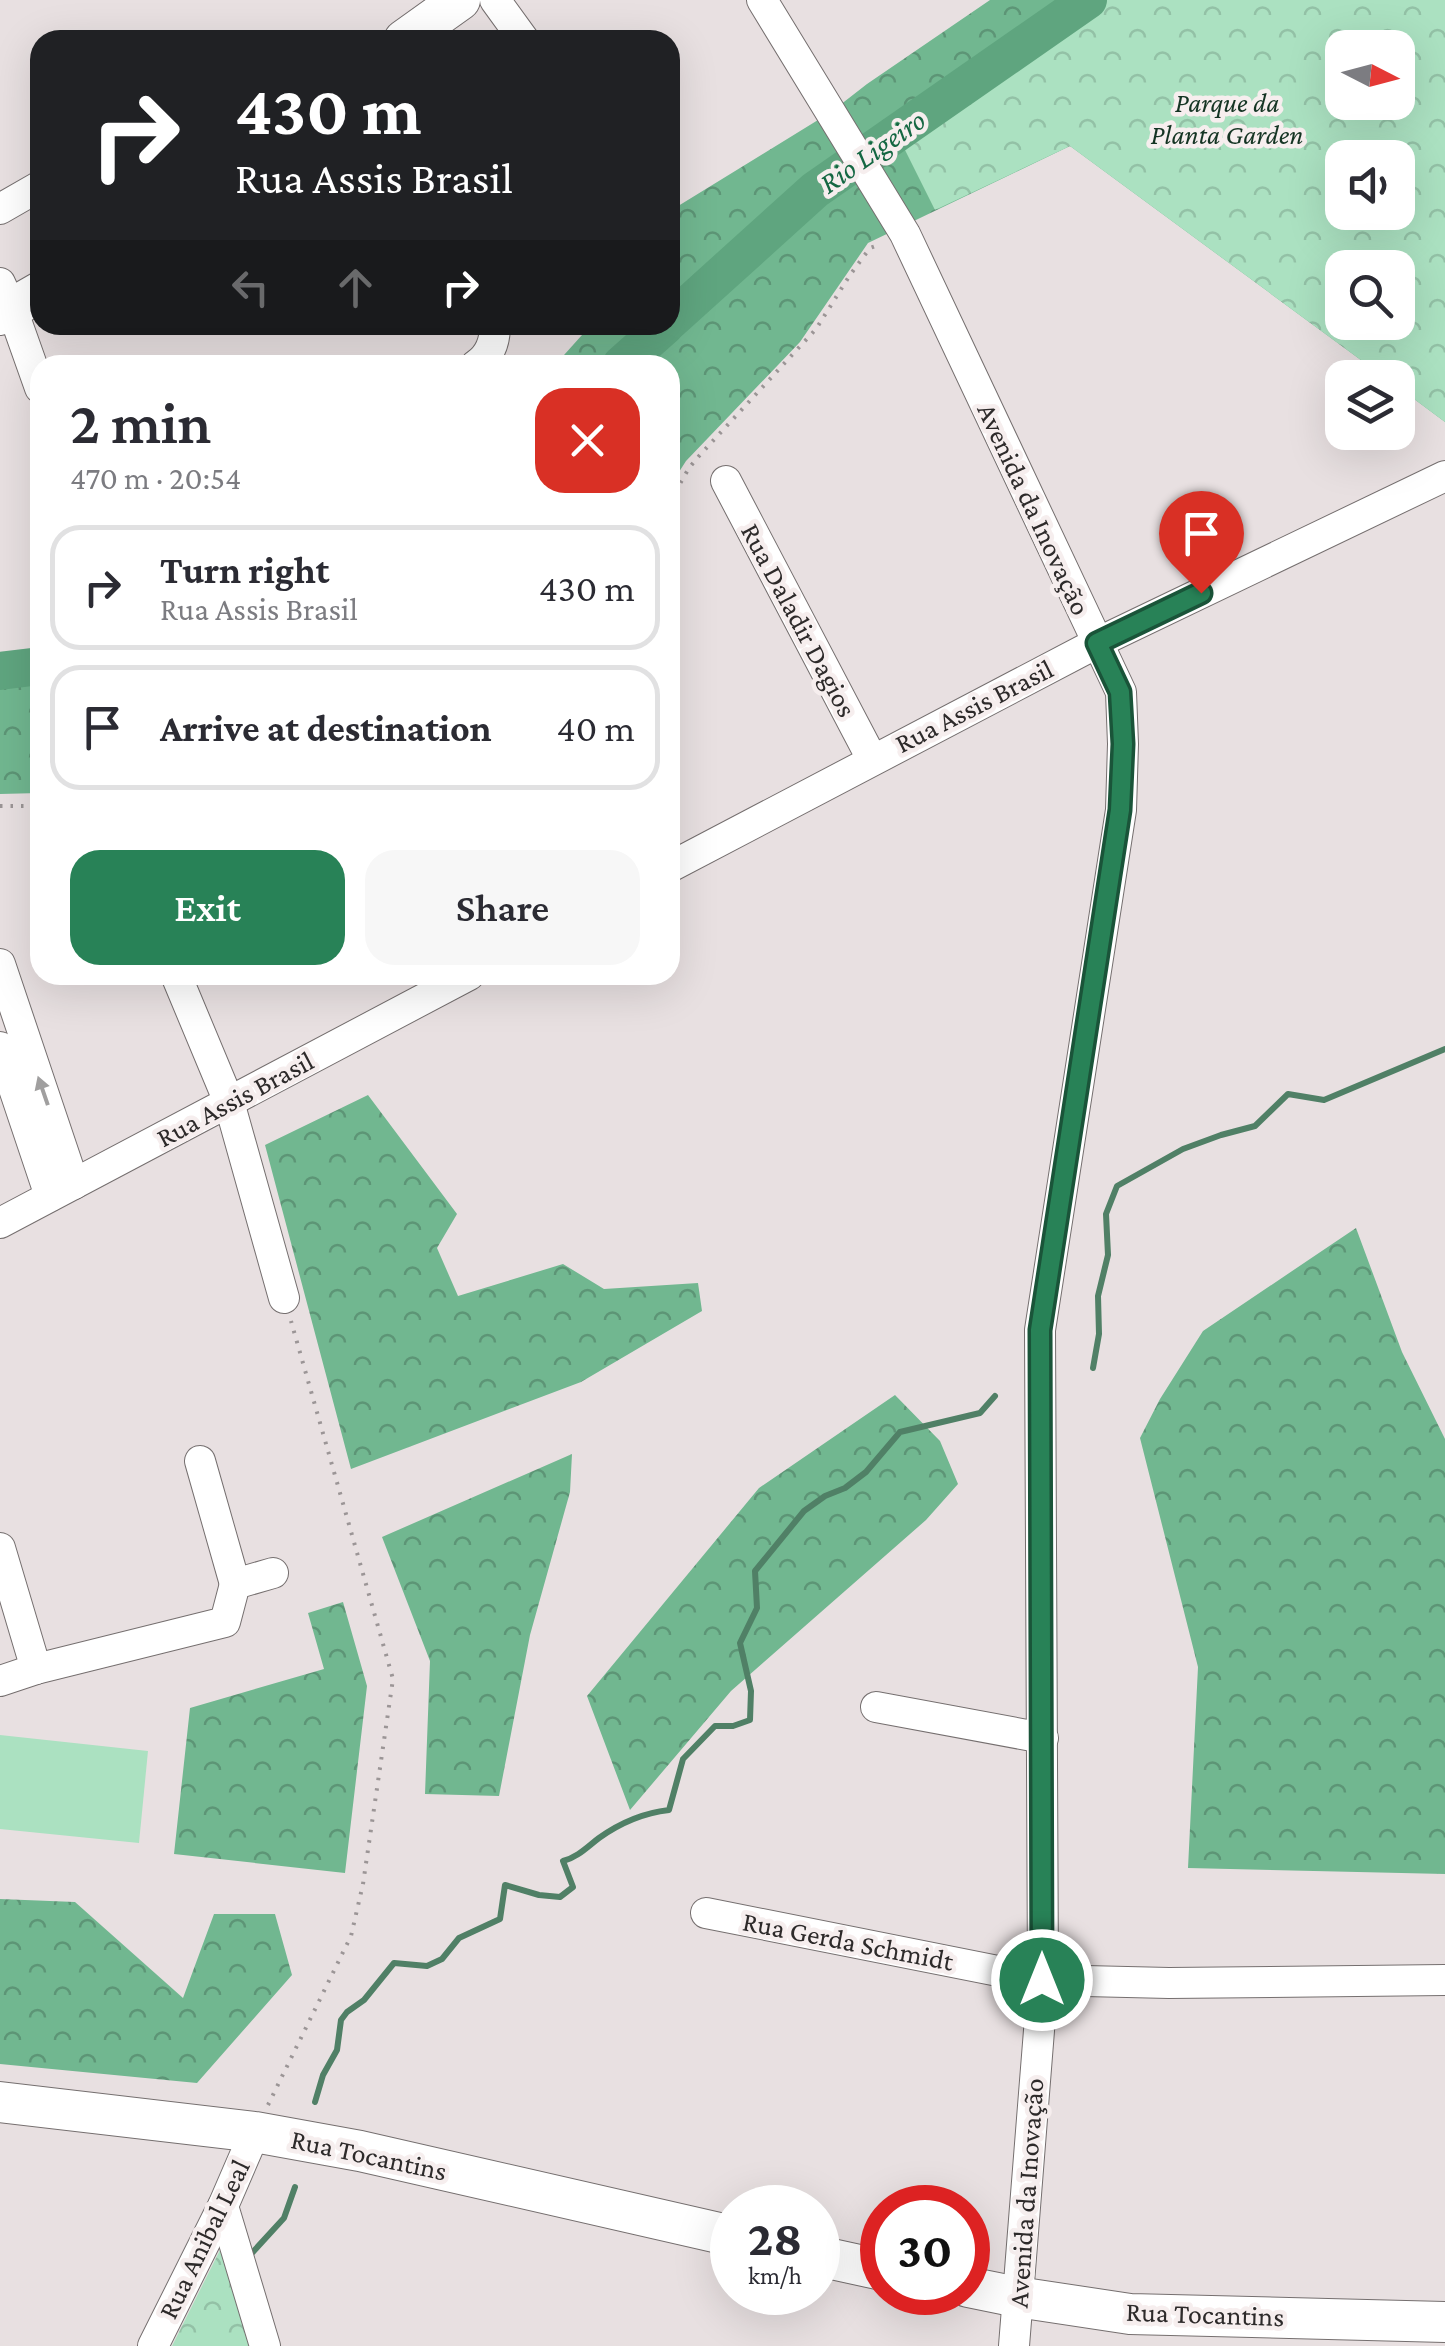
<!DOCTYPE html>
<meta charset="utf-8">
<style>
:root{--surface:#fff;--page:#f7f7f7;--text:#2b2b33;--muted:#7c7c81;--line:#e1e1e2;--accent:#288257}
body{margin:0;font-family:"Crimson Pro",serif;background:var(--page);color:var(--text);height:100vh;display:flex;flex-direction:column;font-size:38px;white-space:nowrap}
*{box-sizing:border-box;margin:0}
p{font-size:32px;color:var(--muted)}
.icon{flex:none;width:55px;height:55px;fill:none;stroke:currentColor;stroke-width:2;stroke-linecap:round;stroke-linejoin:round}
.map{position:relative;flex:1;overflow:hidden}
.details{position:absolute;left:30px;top:355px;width:650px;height:630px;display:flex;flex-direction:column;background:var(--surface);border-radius:30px;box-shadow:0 10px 40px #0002}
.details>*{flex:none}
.guide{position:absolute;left:30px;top:30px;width:650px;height:305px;border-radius:30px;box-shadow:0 10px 40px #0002;background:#202124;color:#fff;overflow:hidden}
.needle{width:65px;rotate:96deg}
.tools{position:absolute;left:1325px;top:30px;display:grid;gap:20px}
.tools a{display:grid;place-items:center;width:90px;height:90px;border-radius:20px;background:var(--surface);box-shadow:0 10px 40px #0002;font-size:50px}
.speed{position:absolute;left:710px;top:2185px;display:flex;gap:20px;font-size:50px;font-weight:700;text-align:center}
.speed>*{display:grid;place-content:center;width:130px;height:130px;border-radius:50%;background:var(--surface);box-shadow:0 10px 40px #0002;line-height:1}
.speed small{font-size:25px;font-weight:400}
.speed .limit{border:15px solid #d22;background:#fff;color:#111}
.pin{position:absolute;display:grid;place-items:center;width:85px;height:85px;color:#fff;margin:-102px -42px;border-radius:50% 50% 50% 0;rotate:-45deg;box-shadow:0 0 10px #0007}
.pin .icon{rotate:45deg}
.me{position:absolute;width:110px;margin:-55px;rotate:0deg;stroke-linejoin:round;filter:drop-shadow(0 0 8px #0008)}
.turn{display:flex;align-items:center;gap:35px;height:210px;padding:0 40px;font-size:45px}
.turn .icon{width:130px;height:130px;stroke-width:2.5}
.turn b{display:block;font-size:70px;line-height:85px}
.lanes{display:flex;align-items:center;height:95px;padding:0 40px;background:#0003;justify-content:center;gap:50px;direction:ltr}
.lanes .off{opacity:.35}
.round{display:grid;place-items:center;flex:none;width:105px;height:105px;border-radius:30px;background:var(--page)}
.overview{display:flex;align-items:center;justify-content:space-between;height:170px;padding:0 40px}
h1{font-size:60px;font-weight:600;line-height:75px}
.cta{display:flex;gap:20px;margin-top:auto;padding:20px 40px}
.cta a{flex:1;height:115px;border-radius:30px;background:var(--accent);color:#fff;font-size:40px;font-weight:600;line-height:115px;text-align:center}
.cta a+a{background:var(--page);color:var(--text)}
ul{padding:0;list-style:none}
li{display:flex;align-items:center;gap:30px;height:125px;margin:0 20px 15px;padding:0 20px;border:5px solid var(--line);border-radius:30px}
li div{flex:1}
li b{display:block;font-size:38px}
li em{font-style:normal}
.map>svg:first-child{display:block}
</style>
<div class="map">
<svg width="1445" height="2346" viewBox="0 0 1445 2346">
<defs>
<pattern id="forest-crowns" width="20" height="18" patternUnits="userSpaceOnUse" patternTransform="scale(2.5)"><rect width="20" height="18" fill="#71b790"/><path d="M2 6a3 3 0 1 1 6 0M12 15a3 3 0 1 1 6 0" fill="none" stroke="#5d9576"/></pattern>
<pattern id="park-crowns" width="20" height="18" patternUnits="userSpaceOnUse" patternTransform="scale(2.5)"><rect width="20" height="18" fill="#abe1c1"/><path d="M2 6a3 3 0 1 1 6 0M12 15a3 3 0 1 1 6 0" fill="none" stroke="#93c1a6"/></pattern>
</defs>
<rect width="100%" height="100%" fill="#e8e0e1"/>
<!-- grass -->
<polygon fill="#abe1c1" points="0,1735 148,1751 139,1843 0,1829"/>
<!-- forest -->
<g fill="url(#forest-crowns)" fill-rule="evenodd">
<path d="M990,0H1445V422L1398,387V378L1384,377L1070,146L868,243L800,342L686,461L670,486V365H555L591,325H670V211L831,112L867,84ZM1342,48H1398V102H1342ZM1342,158H1398V212H1342ZM1342,268H1398V322H1342Z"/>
<polygon points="40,658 40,793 0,794 0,662"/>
<polygon points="368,1095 457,1214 437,1248 458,1296 563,1264 604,1289 698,1283 702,1311 581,1382 351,1469 265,1145"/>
<polygon points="1356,1228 1402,1352 1445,1439 1445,1874 1188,1868 1198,1667 1140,1438 1160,1399 1203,1331"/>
<polygon points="895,1395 940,1441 958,1484 926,1520 731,1691 630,1810 587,1696 759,1488"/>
<polygon points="572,1454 570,1492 530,1635 499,1796 425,1794 430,1661 382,1537"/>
<polygon points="343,1602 367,1686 345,1873 174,1854 190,1708 324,1669 308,1613"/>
<polygon points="0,1899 75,1902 183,1998 214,1914 275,1914 292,1975 197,2083 0,2064"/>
</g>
<!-- park -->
<g fill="url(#park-crowns)" fill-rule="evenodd">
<path d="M1087,0H1445V422L1398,387V378L1384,377L1070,146L935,210L896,132ZM1342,48H1398V102H1342ZM1342,158H1398V212H1342ZM1342,268H1398V322H1342Z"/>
<polygon points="221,2248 253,2346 172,2346"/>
</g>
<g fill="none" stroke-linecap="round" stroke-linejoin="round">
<!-- stream -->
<g stroke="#508066" stroke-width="6">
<polyline points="1093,1368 1099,1334 1098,1296 1108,1255 1106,1214 1117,1186 1183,1149 1221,1135 1255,1126 1288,1094 1324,1100 1445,1049"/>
<path d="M315,2102L323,2075L337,2050L341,2020L347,2012L364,2000L394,1963L427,1966L442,1959L459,1938L500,1919L505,1885L539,1895L560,1897L573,1887L563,1861C578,1857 587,1847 599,1838C620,1823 643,1813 669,1810L683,1759L715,1726H733L750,1720L751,1691L740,1643L757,1608L755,1571L804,1511L825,1496L845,1488L866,1472L900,1432L980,1413L995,1396"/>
<polyline points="252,2253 284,2218 295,2187"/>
</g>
<!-- river -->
<g stroke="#5fa57f" stroke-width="38">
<polyline points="670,321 815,190 1088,0"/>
<polyline points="621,365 666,325"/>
<polyline points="0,671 40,666"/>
</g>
<!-- minor casing -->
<g stroke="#756f6f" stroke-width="32">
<g id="minor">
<polyline points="495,0 524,40"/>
<polyline points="762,0 905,234 1121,692 1123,744 1121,810 1040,1330 1043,1980 1014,2346"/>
<polyline points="0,209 40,186"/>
<polyline points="0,283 12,309 40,388"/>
<path d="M476,365C490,356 495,341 495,325"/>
<polyline points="726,481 872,759"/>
<polyline points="670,867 1097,643 1445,476"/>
<polyline points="0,964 74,1184"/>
<polyline points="176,975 229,1102 284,1298"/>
<polyline points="0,1047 50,1196"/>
<polyline points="0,1223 469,975"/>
<polyline points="200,1461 235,1584"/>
<polyline points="0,1548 36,1669"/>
<polyline points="0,1681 36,1669 225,1622 235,1584 273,1573"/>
<polyline points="876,1707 1043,1738"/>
<polyline points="706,1913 1043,1980 1169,1983 1445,1980"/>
<polyline points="223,2206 265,2346"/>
<polyline points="153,2346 223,2206 255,2132"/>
</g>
</g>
<!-- major casing -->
<g stroke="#756f6f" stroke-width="42">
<g id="major">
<polyline points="404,40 460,0"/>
<polyline points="0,315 40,292"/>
<polyline points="0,2102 255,2132 360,2151 732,2236"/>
<polyline points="818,2256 882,2270"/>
<polyline points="968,2287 1017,2297 1130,2314 1445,2322"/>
</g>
</g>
<!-- path -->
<g stroke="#9b9596" stroke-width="4" stroke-dasharray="2.5 8" stroke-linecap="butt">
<polyline points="670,501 689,468 699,456 816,329 850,275 870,248 881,244"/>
<polyline points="0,806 40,806"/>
<polyline points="268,2105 351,1936 363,1884 393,1679 291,1321"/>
</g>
<!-- minor -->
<use href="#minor" stroke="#fff" stroke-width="30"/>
<!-- major -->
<use href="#major" stroke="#fff" stroke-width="40"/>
</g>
<!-- one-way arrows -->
<defs><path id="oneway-solid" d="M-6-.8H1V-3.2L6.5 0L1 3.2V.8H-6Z" transform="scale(2.5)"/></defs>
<use fill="#a09f9f" href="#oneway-solid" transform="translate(43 1091) rotate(-109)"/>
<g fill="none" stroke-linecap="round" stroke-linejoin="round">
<!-- route casing -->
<g stroke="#1a5439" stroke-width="25">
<polyline id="route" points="1042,1980 1040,1330 1120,810 1123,744 1120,692 1097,643 1201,593"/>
</g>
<!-- route -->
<use href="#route" stroke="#288257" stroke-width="18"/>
</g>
<g text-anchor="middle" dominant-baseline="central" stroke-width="9" stroke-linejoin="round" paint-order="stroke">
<!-- park labels -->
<g font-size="28" font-style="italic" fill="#143423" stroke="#f6eeee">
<text x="1227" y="102">Parque da<tspan x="1227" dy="32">Planta Garden</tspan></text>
</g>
<!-- street labels -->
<g font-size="28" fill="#2d2a2a" stroke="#f6eeee">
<text transform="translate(1034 509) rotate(65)">Avenida da Inovação</text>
<text transform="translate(799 620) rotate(62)">Rua Daladir Dagios</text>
<text transform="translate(974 706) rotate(-27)">Rua Assis Brasil</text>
<text transform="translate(235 1099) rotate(-28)">Rua Assis Brasil</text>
<text transform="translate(848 1941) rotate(11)">Rua Gerda Schmidt</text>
<text transform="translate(369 2155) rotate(12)">Rua Tocantins</text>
<text transform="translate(1026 2193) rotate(-86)">Avenida da Inovação</text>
<text transform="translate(204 2239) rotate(-64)">Rua Anibal Leal</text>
<text transform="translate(1205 2314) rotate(2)">Rua Tocantins</text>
</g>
<!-- water labels -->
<g font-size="30" font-style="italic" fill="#146742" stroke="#f6eeee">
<text transform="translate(872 151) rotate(-35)">Rio Ligeiro</text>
</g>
</g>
</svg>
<div class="tools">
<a><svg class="needle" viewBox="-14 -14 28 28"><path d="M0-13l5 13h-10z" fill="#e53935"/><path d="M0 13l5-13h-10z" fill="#7c7c81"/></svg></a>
<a><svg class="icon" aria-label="sound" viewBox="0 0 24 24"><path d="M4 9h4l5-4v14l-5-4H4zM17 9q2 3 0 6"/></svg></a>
<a><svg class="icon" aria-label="search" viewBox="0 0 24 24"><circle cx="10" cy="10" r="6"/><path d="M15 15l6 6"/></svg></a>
<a><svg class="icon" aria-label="layers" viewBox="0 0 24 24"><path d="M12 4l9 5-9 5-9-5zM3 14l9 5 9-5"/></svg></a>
</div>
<div class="speed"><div>28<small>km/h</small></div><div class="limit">30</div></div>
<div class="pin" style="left:1201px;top:593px;background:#d93025"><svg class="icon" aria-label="arrive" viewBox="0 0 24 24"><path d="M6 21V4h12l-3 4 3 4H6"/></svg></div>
<svg class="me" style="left:1042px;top:1980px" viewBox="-20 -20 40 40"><circle r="17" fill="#288257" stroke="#fff" stroke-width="3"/><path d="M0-11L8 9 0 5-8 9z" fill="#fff"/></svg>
<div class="guide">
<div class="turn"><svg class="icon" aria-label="right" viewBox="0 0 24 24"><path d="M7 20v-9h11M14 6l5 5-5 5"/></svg><div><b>430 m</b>Rua Assis Brasil</div></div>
<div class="lanes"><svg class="icon off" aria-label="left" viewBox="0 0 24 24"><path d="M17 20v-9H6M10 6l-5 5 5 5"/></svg><svg class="icon off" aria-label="ahead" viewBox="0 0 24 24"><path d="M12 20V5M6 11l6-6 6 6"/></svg><svg class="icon" aria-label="right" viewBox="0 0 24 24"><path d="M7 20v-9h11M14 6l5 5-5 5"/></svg></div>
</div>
<section class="details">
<div class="overview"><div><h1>2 min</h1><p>470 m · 20:54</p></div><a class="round" style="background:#d93025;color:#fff"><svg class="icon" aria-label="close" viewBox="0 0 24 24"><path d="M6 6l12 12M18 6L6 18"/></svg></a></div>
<ul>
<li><svg class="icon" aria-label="right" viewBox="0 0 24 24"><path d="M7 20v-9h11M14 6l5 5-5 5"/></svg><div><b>Turn right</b><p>Rua Assis Brasil</p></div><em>430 m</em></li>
<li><svg class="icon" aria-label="arrive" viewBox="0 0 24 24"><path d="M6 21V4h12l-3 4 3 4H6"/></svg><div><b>Arrive at destination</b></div><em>40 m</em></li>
</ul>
<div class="cta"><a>Exit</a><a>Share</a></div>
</section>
</div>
